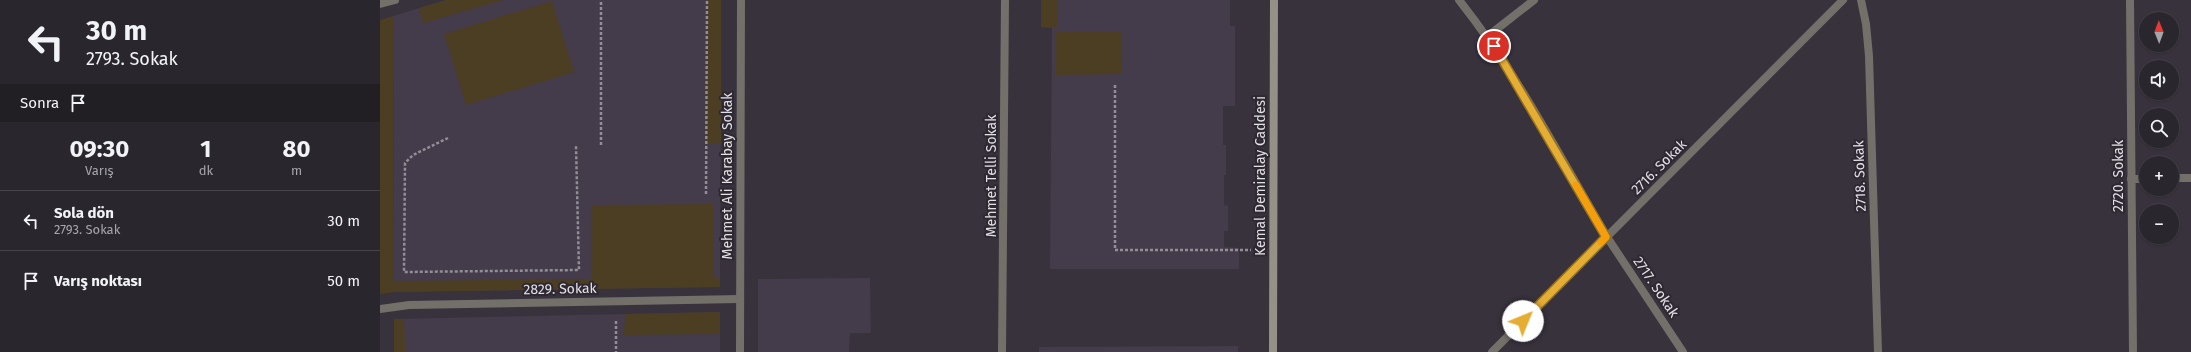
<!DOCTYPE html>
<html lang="tr">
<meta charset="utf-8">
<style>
:root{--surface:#2a262e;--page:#322e36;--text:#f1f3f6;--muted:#a5a5aa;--line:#46434a}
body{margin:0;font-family:"Fira Sans",sans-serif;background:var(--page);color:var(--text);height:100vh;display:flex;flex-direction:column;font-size:15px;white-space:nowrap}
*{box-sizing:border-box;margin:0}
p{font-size:13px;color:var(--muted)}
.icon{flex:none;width:22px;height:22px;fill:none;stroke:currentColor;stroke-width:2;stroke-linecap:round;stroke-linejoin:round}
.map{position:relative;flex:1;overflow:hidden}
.panel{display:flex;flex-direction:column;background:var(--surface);width:380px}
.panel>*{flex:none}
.hud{background:#2a262e;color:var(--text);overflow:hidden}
.needle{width:26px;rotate:359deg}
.tools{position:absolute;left:1759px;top:12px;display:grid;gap:8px}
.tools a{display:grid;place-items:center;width:40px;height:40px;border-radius:50%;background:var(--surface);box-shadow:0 1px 3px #0004,0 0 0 1px var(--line);font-size:20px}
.pin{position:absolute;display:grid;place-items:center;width:34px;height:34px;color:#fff;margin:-17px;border:2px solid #fff;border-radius:50%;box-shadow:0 1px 4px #0007}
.me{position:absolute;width:44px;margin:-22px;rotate:45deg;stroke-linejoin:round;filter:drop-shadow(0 0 3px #0008)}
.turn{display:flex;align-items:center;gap:14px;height:84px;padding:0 20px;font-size:18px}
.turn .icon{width:52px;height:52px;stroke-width:2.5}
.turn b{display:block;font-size:28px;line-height:34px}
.then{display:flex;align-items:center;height:38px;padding:0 20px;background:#0003;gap:8px;font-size:15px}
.eta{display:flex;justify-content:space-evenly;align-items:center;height:68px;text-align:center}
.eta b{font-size:24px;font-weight:700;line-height:28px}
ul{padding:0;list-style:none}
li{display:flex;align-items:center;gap:12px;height:60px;padding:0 20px;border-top:1px solid var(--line)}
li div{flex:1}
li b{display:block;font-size:15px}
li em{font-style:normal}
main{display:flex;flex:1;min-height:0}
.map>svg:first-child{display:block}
</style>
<main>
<section class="panel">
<div class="hud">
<div class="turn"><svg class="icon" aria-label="left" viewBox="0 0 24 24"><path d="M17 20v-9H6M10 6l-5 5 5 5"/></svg><div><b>30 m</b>2793. Sokak</div></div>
<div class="then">Sonra<svg class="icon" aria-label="arrive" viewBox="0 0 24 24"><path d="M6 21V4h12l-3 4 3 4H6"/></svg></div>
</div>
<div class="eta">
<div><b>09:30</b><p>Varış</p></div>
<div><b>1</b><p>dk</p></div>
<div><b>80</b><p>m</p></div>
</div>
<ul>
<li><svg class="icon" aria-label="left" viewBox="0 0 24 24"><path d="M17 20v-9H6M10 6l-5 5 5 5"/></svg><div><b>Sola dön</b><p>2793. Sokak</p></div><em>30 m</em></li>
<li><svg class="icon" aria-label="arrive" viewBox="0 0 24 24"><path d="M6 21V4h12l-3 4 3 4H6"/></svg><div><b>Varış noktası</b></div><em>50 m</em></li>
</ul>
</section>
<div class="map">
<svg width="1811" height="352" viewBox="0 0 1811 352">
<rect width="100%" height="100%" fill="#38323d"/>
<!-- built -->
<g fill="#443b4b">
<polygon points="66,0 341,0 340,287 14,292 13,16"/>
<polygon points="661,0 850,0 850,26 855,26 855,106 843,106 843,145 846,145 846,175 844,175 844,205 848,206 848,231 844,231 844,247 859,248 859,269 670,269 672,28 661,27"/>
<polygon points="490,278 491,333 470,333 469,352 378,352 378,279"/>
<polygon points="340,312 340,352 14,352 14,319"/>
<polygon points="858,346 858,352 659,352 659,347"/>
</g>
<!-- green -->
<g fill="#4c3e23">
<polygon points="66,0 123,0 43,23 39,8"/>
<polygon points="327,0 341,0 341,143 326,143"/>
<rect x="661" y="0" width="17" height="27"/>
<polygon points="172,1 194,72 86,105 64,34"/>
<polygon points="13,16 14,281 211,279 211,205 334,204 334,278 340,278 340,287 14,292 0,294 0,20"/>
<polygon points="676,31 741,31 742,74 676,75"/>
<polygon points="340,312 340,334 244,335 245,314"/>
<polygon points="14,319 24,319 25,352 14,352"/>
</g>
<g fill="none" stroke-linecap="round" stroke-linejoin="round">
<!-- path -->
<g stroke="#928e96" stroke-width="2.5" stroke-dasharray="3 2" stroke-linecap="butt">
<polyline points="735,85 735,250 871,250"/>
<polyline points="68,138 33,155 25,163 24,272 199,270 196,146"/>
<polyline points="221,145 221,0"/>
<polyline points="326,194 327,0"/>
<polyline points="236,321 236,352"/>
</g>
<!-- lane -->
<g stroke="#73706a" stroke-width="8">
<path d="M1079,0C1137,73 1180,157 1227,237"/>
<polyline points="1108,36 1154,0"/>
<polyline points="1792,178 1811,178"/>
<polyline points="1751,179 1766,179"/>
<polyline points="0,309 29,305 360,299"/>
</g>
<!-- street -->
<g stroke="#73706a" stroke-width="8">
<polyline points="1481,0 1486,24 1489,56 1498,352"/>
<polyline points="1750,0 1753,352"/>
<polyline points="0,4 15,0"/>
<polyline points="1227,237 1303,352"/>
<polyline points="360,352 361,0"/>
<polyline points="622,352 625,0"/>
<polyline points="1112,352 1463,0"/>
</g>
<!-- secondary -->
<polyline stroke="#959088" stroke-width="8" points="893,352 894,0"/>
</g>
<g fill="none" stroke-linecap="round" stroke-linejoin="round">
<!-- route casing -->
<g stroke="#947122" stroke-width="10">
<polyline id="route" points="1114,46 1226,237 1143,321"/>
</g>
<!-- route -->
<use href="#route" stroke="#e4ae35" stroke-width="7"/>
<!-- slow -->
<polyline stroke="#f59e0b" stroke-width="7" points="1196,185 1226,237 1221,242"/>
</g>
<g text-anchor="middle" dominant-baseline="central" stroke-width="4" stroke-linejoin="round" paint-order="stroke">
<!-- street labels -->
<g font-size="14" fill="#e2dfe5" stroke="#2e2832">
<text transform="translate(1279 167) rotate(-45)">2716. Sokak</text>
<text transform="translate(347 176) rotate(-90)">Mehmet Ali Karabay Sokak</text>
<text transform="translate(611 176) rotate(-90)">Mehmet Telli Sokak</text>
<text transform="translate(880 176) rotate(-90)">Kemal Demiralay Caddesi</text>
<text transform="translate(1480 176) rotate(-92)">2718. Sokak</text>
<text transform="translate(1738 176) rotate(-90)">2720. Sokak</text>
<text transform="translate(1276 287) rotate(56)">2717. Sokak</text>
<text transform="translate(180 289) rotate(-1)">2829. Sokak</text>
</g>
</g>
</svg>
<div class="tools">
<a><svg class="needle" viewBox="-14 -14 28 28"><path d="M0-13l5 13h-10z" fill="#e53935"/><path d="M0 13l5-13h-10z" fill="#a5a5aa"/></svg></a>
<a><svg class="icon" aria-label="sound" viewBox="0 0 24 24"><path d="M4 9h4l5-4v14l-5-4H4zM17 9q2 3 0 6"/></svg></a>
<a><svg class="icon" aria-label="search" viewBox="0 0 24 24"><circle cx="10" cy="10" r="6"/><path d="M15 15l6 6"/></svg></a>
<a>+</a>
<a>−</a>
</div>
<div class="pin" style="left:1114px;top:46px;background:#d93025"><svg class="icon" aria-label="arrive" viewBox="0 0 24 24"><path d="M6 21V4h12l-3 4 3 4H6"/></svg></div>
<svg class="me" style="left:1143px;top:321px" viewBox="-20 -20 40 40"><circle r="19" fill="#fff"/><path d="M0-13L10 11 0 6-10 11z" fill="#e4ae35"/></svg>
</div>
</main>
